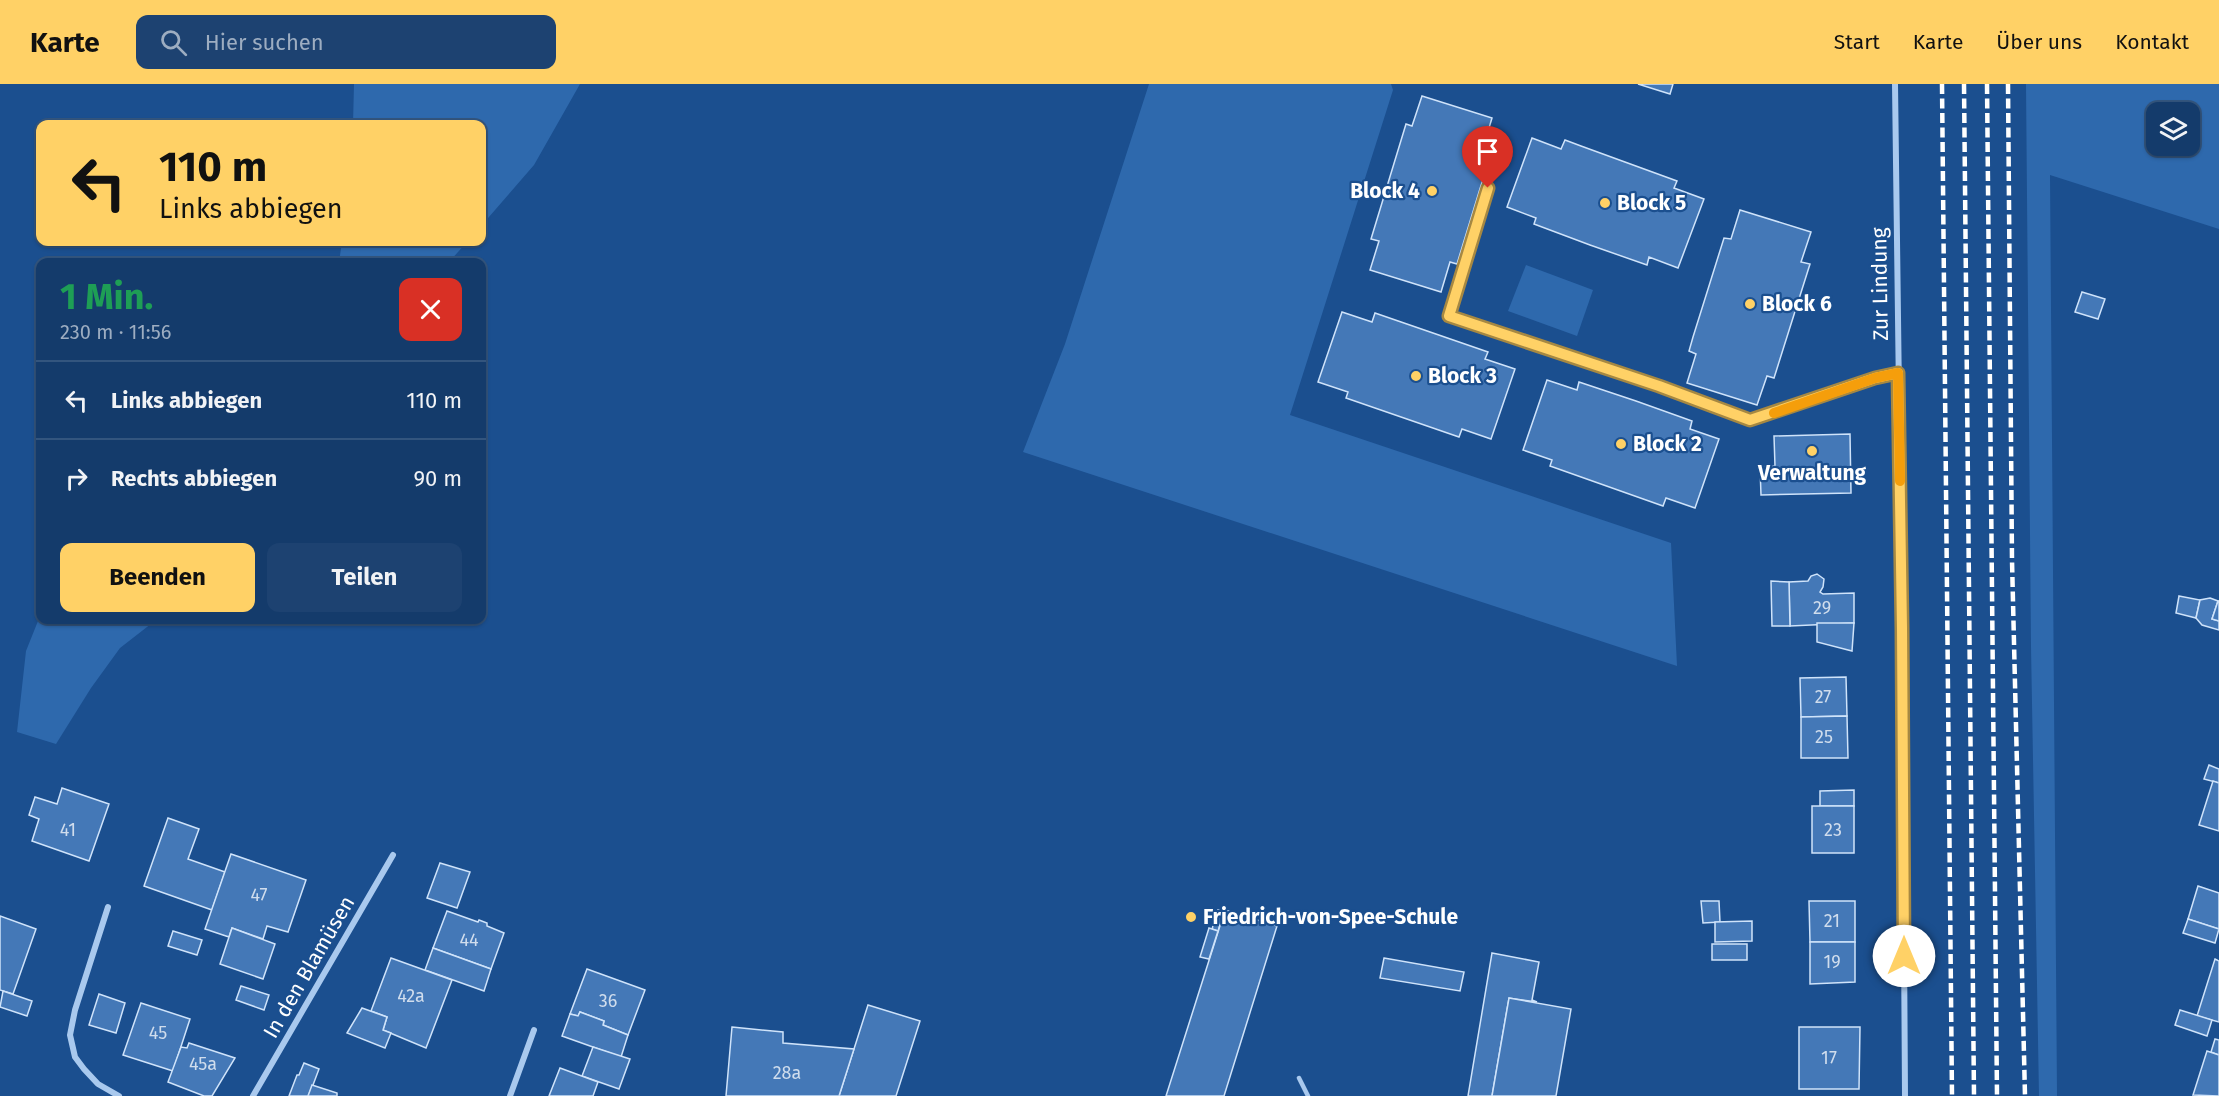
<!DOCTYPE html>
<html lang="de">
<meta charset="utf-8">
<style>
:root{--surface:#143b6b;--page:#1d4271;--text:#f1f3f6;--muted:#9dadc1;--line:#33557e;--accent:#ffd166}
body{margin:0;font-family:"Fira Sans",sans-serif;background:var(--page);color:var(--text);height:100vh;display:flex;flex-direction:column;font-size:22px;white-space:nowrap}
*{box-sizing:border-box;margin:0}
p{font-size:20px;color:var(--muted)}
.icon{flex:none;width:33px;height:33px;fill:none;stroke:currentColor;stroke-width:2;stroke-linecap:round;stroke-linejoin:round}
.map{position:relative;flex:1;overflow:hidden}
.panel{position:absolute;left:36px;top:174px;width:450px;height:366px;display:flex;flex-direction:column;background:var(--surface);border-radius:12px;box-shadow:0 2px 4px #0004,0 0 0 2px var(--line)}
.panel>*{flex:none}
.hud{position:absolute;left:36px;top:36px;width:450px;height:126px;border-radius:12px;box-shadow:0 2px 4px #0004,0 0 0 2px var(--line);background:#ffd166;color:#111;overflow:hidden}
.tools{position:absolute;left:2146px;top:18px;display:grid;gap:12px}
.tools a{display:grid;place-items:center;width:54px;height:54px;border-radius:12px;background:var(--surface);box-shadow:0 2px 4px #0004,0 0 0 2px var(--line);font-size:30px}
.pin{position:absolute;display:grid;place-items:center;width:51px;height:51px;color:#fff;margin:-62px -26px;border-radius:50% 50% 50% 0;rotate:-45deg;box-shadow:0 0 6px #0007}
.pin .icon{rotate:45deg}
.me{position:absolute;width:66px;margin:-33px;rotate:0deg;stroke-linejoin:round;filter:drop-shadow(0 0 4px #0008)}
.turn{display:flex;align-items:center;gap:21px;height:126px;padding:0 24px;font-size:27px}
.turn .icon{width:78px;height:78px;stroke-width:2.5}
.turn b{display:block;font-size:42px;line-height:51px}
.round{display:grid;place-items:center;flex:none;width:63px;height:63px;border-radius:12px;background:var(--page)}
.summary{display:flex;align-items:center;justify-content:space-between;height:102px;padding:0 24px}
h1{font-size:36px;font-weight:700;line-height:45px;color:#1e9e55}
.primary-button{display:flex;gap:12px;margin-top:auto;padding:12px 24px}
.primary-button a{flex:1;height:69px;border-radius:12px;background:var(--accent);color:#111;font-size:24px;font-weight:700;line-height:69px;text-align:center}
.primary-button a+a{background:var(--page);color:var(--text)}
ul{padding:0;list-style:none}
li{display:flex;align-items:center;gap:18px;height:78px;padding:0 24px;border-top:2px solid var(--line)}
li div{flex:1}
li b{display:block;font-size:22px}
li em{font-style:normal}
header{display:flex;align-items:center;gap:36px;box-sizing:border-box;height:84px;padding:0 30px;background:var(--accent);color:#111}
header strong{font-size:28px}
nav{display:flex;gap:33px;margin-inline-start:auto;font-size:21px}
.search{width:420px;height:54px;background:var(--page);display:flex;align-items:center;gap:15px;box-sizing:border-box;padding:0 21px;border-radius:12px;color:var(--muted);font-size:22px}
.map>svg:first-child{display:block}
</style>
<header>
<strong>Karte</strong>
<div class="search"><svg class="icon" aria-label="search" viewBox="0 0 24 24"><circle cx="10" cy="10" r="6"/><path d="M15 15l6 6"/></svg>Hier suchen</div>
<nav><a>Start</a><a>Karte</a><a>Über uns</a><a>Kontakt</a></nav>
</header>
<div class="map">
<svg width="2219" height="1012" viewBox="0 0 2219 1012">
<rect width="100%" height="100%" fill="#1b4f8f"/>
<!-- green -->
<g fill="#2e69ad" fill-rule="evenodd">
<polygon points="354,0 580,0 534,81 482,141 482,40 353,40"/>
<polygon points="1149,0 1391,0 1393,6 1290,331 1671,459 1677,582 1023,368 1065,260"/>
<path d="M2026,0H2219V145L2050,91L2057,1012H2039L2031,563ZM2157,28H2190V62H2157Z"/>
<polygon points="342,158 467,158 449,178 339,178"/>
<polygon points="1526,181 1593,206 1577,252 1508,227"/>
<polygon points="40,532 40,536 156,536 120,564 91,604 56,660 17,648 26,567"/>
</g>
<!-- building -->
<g fill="#4478b7" stroke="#cfe3fa" stroke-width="1.5">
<polygon points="1638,0 1673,0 1670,10"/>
<polygon points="1422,12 1492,34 1483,64 1491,66 1487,82 1457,180 1450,178 1441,208 1370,186 1379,157 1371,155 1406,40 1412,42"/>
<polygon points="1532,54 1561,65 1565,56 1581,62 1677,97 1674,104 1704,115 1678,184 1649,173 1647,181 1590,161 1534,140 1536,134 1507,123"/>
<polygon points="1740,126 1811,148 1801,178 1810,180 1774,294 1767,292 1757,321 1687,299 1696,270 1689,267 1693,253 1724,154 1731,155"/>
<polygon points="2082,208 2105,215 2098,235 2075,228"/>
<polygon points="1342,228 1372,238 1375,229 1488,268 1485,275 1515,285 1491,355 1462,345 1459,353 1346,314 1348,308 1318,298"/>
<polygon points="1547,296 1577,306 1579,298 1636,317 1692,337 1690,345 1719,355 1695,424 1666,414 1663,422 1550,382 1552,376 1523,366"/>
<polygon points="1850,350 1851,409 1761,411 1760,383 1775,382 1774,352"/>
<polygon points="1817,490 1824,495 1823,503 1820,508 1823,510 1854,509 1854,539 1790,542 1789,498 1808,497 1811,492"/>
<polygon points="1771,497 1789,498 1790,542 1772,542"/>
<polygon points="2179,512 2200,516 2196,534 2176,529"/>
<polygon points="2210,514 2218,517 2212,535 2219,537 2219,546 2202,541 2196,534 2200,516"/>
<polygon points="2218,517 2219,517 2219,537 2212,535"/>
<polygon points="1817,539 1854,539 1852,567 1817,558"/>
<polygon points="1846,593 1847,632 1801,633 1800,594"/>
<polygon points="1847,632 1848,674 1801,674 1801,633"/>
<polygon points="2209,681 2219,685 2219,699 2204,695"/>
<polygon points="2213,697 2219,699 2219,747 2199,741"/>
<polygon points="62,704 109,720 89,777 32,757 39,735 29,731 35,713 57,720"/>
<polygon points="1854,706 1854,722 1820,722 1820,707"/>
<rect x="1812" y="722" width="42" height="47"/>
<polygon points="168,734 199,745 188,775 225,788 212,826 144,802"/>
<polygon points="231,770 306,796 288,848 267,842 263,855 232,844 229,853 205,845"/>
<polygon points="440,779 470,788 457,824 427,814"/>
<polygon points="2198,802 2219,809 2219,845 2188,835"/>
<polygon points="1701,817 1719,817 1720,838 1703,839"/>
<polygon points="1809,817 1855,817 1855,858 1810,858"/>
<polygon points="1218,826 1224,828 1218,847 1212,845"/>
<polygon points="1225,826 1277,842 1224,1012 1166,1012"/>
<polygon points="447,827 478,838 479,836 487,839 487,842 504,849 491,885 433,864"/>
<polygon points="0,832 36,845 13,910 0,906"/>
<polygon points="2188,835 2219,845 2215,859 2183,849"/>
<polygon points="1752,837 1752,857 1715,858 1715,838"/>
<polygon points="232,844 275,860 263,895 220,880"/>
<polygon points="1209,844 1218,847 1209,875 1200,873"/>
<polygon points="173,847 202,856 197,871 168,862"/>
<polygon points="1810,858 1855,858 1855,898 1810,900"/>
<rect x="1712" y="860" width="35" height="16"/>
<polygon points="433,864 491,885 484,907 425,886"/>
<polygon points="1492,869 1539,878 1532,916 1537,918 1509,914 1492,1012 1468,1012"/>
<polygon points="391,874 452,896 426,964 383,946 387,933 371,927"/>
<polygon points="1384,874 1464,888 1460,907 1380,894"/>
<polygon points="2215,875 2219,877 2219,938 2197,932"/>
<polygon points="587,885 645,906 628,951 603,941 604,937 580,928 578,932 570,930"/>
<polygon points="241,902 269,911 264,926 236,916"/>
<polygon points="3,907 32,917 27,932 0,923"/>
<polygon points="99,910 125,919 116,949 89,941"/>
<polygon points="1509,914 1571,925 1556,1012 1492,1012"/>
<polygon points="141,919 190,935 173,987 123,971"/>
<polygon points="868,921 920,937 896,1012 839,1012"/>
<polygon points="362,924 387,933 383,946 391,949 385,964 347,949"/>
<polygon points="2180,926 2212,936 2207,952 2175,941"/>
<polygon points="580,928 604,937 603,941 628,951 621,973 562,952 570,930 578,932"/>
<polygon points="732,943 783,948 783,959 854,965 839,1012 726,1012"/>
<polygon points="1799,943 1860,943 1859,1005 1799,1005"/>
<polygon points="2215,955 2219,956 2219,971 2211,968"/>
<polygon points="189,959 235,974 212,1012 204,1012 168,998 181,963 187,964"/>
<polygon points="593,963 630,975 619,1005 582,992"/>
<polygon points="2207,967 2219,971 2219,1012 2193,1011"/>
<polygon points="304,979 319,985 313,1001 308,1012 289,1012 297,991 299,991"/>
<polygon points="560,984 598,998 593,1012 549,1012"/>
<polygon points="312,1001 337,1009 337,1012 308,1012"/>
</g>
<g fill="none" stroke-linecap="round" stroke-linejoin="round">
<!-- lane -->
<g stroke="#a9c9ee" stroke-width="4.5">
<polyline points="1495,83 1449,232 1659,302 1750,336 1875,295 1898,289"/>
<polyline points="1299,994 1308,1012"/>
</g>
<!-- street -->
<g stroke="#a9c9ee" stroke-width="6">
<polyline points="1895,0 1902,544 1905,1012"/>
<polyline points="108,823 75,926 70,951 75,973 84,985 98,1000 119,1012"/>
<polyline points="253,1012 393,771"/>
<polyline points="510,1012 534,946"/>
</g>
<!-- rail -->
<g stroke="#fff" stroke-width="4.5" stroke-dasharray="10 4.5" stroke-linecap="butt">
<polyline points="1942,0 1952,1012"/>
<polyline points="1964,0 1974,1012"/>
<polyline points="1987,0 1997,1012"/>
<polyline points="2008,0 2012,476 2025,1012"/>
</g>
</g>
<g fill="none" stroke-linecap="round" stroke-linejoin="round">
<!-- route casing -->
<g stroke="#a68842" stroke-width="15">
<polyline id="route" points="1488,104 1449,232 1659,302 1750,336 1875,294 1898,289 1902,544 1904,872"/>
</g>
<!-- route -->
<use href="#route" stroke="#ffd166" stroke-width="10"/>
<!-- slow -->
<polyline stroke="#f59e0b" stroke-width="10" points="1774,329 1875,294 1898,289 1900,397"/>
</g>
<!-- markers -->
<g fill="#ffd166" stroke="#1b4f8f" stroke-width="2">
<circle cx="1432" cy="107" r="6"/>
<circle cx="1605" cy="119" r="6"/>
<circle cx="1750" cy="220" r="6"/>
<circle cx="1416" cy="292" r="6"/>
<circle cx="1621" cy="360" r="6"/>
<circle cx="1812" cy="367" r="6"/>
<circle cx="1191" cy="833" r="6"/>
</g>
<g text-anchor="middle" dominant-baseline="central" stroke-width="4.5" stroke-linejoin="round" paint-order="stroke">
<!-- number labels -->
<g font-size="18" fill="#d0dded">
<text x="1822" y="524">29</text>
<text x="1823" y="613">27</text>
<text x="1824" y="653">25</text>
<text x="68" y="746">41</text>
<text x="1833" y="746">23</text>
<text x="259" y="811">47</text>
<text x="1832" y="837">21</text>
<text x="469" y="856">44</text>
<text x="1832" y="878">19</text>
<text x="411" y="912">42a</text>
<text x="608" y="917">36</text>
<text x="158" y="949">45</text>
<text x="1829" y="974">17</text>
<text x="203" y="980">45a</text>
<text x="787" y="989">28a</text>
</g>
<!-- poi labels -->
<g font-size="21" font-weight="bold" fill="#fff" stroke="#1b4f8f" text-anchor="start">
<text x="1420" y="107" text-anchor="end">Block 4</text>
<text x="1617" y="119">Block 5</text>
<text x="1762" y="220">Block 6</text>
<text x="1428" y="292">Block 3</text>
<text x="1633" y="360">Block 2</text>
<text x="1812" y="389" text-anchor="middle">Verwaltung</text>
<text x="1203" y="833">Friedrich-von-Spee-Schule</text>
</g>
<!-- street labels -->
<g font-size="21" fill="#fff" stroke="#1b4f8f">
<text transform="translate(1880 200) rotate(-91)">Zur Lindung</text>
<text transform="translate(309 883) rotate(-60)">In den Blamüsen</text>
</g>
</g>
</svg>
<div class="tools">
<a><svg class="icon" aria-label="layers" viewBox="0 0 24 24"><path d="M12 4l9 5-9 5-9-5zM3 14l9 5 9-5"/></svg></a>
</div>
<div class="pin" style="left:1488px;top:104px;background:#d93025"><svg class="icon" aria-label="arrive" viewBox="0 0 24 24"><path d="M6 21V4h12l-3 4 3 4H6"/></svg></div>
<svg class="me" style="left:1904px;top:872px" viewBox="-20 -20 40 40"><circle r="19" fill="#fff"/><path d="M0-13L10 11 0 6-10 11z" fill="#ffd166"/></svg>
<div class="hud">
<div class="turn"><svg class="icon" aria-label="left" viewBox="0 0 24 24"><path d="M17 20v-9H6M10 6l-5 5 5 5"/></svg><div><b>110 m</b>Links abbiegen</div></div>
</div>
<section class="panel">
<div class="summary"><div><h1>1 Min.</h1><p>230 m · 11:56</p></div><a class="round" style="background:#d93025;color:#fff"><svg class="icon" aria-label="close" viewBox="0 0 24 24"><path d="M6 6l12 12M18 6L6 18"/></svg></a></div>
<ul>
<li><svg class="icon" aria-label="left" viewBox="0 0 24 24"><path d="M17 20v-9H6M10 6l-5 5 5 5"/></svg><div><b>Links abbiegen</b></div><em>110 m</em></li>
<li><svg class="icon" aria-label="right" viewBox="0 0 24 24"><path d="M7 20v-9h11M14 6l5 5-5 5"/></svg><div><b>Rechts abbiegen</b></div><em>90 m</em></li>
</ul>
<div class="primary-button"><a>Beenden</a><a>Teilen</a></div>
</section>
</div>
